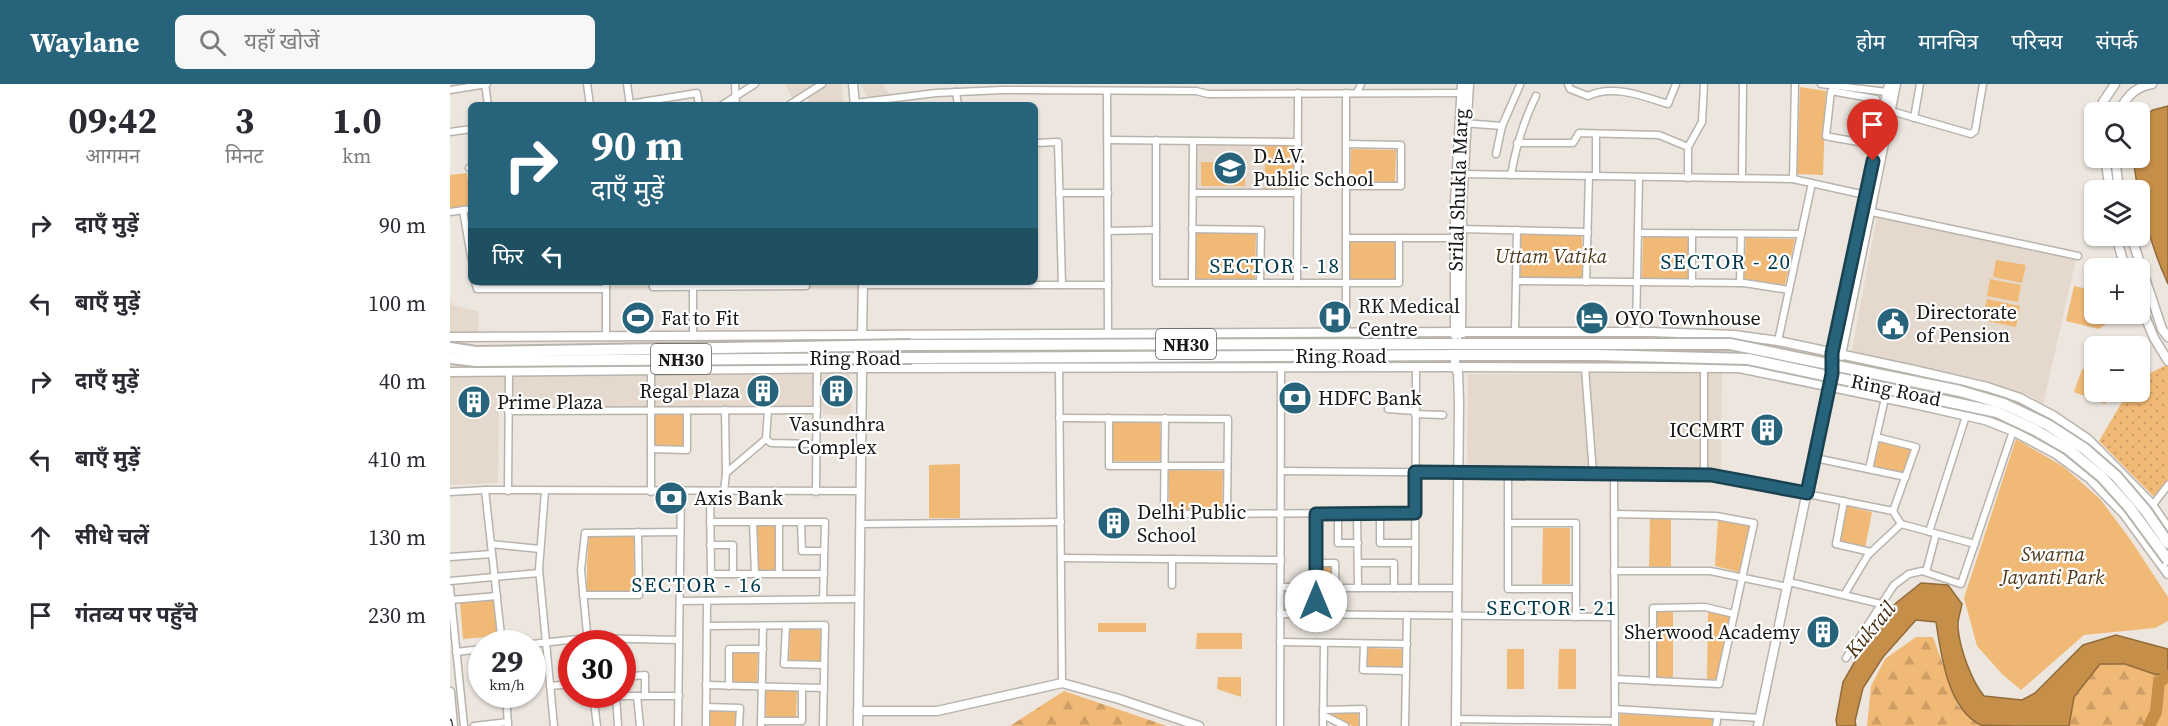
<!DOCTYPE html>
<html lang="hi">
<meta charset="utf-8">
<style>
:root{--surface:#fff;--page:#f7f7f7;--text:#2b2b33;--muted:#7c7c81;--accent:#27647b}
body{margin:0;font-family:"Source Serif 4","Noto Sans Devanagari",serif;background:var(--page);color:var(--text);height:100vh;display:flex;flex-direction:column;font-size:22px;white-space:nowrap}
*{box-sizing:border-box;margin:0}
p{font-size:20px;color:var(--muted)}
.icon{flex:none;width:33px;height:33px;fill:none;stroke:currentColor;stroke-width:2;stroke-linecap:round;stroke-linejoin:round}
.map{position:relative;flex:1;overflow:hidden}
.details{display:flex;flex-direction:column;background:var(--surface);width:450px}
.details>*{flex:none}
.guide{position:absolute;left:18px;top:18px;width:570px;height:183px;border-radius:9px;box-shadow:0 2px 4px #0004;background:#27647b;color:#fff;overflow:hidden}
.buttons{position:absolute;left:1634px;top:18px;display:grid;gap:12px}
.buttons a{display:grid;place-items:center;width:66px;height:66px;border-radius:9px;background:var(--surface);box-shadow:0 2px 4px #0004;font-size:30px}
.speed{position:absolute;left:18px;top:546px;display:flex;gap:12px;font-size:30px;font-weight:700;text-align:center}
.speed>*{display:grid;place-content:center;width:78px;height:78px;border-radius:50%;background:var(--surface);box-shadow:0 2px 4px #0004;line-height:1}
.speed small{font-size:15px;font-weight:400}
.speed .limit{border:9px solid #d22;background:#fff;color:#111}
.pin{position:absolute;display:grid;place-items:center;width:51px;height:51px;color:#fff;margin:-62px -26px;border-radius:50% 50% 50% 0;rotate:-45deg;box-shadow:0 0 6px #0007}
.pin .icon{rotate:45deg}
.me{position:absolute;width:66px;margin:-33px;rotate:0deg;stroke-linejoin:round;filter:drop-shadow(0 0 4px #0008)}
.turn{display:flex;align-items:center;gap:21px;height:126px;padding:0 24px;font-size:27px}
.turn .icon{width:78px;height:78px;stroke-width:2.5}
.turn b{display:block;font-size:42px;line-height:51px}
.then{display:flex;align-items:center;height:57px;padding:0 24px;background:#0003;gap:12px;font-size:22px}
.eta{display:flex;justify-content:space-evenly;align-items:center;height:102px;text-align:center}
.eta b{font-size:36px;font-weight:700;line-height:42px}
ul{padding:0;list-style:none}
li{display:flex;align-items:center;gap:18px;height:78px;padding:0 24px}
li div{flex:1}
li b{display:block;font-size:22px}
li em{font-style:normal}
header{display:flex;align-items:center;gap:36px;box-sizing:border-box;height:84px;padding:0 30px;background:var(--accent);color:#fff}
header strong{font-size:28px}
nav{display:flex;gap:33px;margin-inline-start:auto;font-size:21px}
.search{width:420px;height:54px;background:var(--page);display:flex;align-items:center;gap:15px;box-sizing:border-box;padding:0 21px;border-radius:9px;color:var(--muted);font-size:22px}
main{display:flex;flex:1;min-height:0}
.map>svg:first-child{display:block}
</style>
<header>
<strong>Waylane</strong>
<div class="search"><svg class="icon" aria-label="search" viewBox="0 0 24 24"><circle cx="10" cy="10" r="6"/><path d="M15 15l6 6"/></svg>यहाँ खोजें</div>
<nav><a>होम</a><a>मानचित्र</a><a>परिचय</a><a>संपर्क</a></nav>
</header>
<main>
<section class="details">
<div class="eta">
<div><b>09:42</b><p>आगमन</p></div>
<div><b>3</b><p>मिनट</p></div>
<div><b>1.0</b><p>km</p></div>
</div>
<ul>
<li><svg class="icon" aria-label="right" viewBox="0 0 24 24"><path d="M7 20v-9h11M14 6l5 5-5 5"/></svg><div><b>दाएँ मुड़ें</b></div><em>90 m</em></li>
<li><svg class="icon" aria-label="left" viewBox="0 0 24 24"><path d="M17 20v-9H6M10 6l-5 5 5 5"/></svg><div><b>बाएँ मुड़ें</b></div><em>100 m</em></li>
<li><svg class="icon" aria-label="right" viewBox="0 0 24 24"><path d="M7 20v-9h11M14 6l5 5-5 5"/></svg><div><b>दाएँ मुड़ें</b></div><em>40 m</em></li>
<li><svg class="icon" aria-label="left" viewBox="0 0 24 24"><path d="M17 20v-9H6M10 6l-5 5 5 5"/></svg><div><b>बाएँ मुड़ें</b></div><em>410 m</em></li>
<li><svg class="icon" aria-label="ahead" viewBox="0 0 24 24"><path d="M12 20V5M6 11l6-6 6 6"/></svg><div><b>सीधे चलें</b></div><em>130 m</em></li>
<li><svg class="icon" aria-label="arrive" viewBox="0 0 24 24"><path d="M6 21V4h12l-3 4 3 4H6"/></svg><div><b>गंतव्य पर पहुँचे</b></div><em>230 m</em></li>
</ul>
</section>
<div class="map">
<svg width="1718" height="642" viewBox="0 0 1718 642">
<defs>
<pattern id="grass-dots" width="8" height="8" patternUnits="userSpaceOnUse" patternTransform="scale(1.5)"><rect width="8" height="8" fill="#f1b976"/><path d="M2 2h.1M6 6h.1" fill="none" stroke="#ce9e65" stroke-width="1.8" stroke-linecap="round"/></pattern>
<pattern id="forest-firs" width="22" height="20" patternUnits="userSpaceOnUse" patternTransform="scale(1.5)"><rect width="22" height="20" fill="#f1b976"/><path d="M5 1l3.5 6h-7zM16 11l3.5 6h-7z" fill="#ce9e65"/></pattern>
</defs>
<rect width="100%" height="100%" fill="#ece6df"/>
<!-- built -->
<g fill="#e4d9cc">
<polygon points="335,0 392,0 393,21 350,21 358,18 358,5 343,15"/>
<polygon points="411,0 433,0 441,12 418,15"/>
<polygon points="746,59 815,61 815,105 746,105"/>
<polygon points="1427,133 1626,175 1593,321 1581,312 1556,304 1401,271"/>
<polygon points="0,215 2,220 5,222 28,227 29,250 0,251"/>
<polygon points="1272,289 1271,385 1017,383 1018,290"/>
<polygon points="400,290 402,332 373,330 373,324 49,323 48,399 0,401 0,292"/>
</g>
<!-- grass -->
<polygon fill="url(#grass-dots)" points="1718,280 1718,396 1705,414 1649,357 1678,308 1689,308 1689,295"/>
<!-- forest -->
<g fill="url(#forest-firs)">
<polygon points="1466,553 1483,553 1508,622 1532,642 1417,642 1421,602 1435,575"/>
<polygon points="1650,580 1675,580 1704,590 1718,591 1718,642 1619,642 1624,613"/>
<polygon points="614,607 717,642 560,642"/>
</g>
<!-- green -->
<g fill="#f1b976">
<polygon points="1350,3 1376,7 1373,91 1347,90"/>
<rect x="815" y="61" width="28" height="44"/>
<polygon points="901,65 946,66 945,98 900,97"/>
<polygon points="751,78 795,79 795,102 751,102"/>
<polygon points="17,89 21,121 0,124 0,91"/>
<polygon points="746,149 806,149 805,196 745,196"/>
<polygon points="1071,150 1132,152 1132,194 1070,193"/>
<polygon points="1193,152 1238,153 1238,194 1192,194"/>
<polygon points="1296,154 1345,155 1335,201 1294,195"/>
<polygon points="899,156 946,156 946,196 899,195"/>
<polygon points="1546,176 1576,181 1572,199 1543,193"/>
<polygon points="1540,195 1571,201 1568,218 1537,212"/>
<polygon points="1624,202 1643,206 1644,230 1653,230 1657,239 1649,245 1616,237"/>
<polygon points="1537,215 1570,222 1566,243 1532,236"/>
<polygon points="1632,285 1644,290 1644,308 1662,308 1655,320 1624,308"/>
<polygon points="204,331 235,331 236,363 204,363"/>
<polygon points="663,338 710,338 711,377 663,377"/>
<polygon points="1566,355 1614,383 1650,415 1680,455 1718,513 1718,537 1705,544 1634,551 1571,606 1553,591 1527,562 1514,514"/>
<polygon points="1430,357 1461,364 1453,389 1424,382"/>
<polygon points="510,380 510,434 479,434 479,381"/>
<polygon points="719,386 773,387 772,426 719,425"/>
<polygon points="1396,422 1422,428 1415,464 1388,458"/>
<polygon points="1200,435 1221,435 1221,483 1199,483"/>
<polygon points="1268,436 1300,442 1289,488 1265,482"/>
<rect x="307" y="442" width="18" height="45"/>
<polygon points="1093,444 1120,444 1120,500 1092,500"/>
<polygon points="184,452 184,508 137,507 137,479 139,453"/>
<polygon points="883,481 882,528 835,527 836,506 867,505 867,482"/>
<polygon points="44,516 47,552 13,555 10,519"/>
<rect x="1207" y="527" width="16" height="67"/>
<polygon points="1258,527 1280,532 1267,595 1257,595"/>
<rect x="648" y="539" width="48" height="9"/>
<polygon points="340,545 371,546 370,577 339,576"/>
<polygon points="747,549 792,549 792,565 746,565"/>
<polygon points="917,564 953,565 952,584 916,583"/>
<rect x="1057" y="565" width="17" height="40"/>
<polygon points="1109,565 1126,565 1126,605 1108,605"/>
<polygon points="282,567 308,568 307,598 282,598"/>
<polygon points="768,593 791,593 791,613 767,605"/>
<polygon points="316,606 347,607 346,634 316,634"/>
<polygon points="260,626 286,627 286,642 260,642"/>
<polygon points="908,628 909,642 902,642 880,629"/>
<polygon points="1170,630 1263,635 1262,642 1170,642"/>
</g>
<!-- water -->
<g fill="#c58e49" stroke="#926b3a" stroke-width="1.5">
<path d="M1718,22V200C1700,160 1688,116 1683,74H1689V36L1703,26Z"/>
<path d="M1471,499L1498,501L1512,520C1511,527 1507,536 1508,544C1510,565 1521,596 1534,612L1572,616L1585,609L1633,561L1666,551L1718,565V591L1704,590L1675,580H1650L1624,613L1619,642C1605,642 1539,642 1531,641C1498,626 1491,571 1486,538L1466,536L1433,573L1413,604L1405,637L1406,642H1387L1386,636L1393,598L1419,553L1446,519Z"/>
</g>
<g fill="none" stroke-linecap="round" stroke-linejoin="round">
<!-- river -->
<polyline stroke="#c58e49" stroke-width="12" points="1699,642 1706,628 1709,598 1718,592"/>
<!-- street casing -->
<g stroke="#b8b3ac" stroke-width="9">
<g id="street">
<polyline points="35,0 38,21"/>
<polyline points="137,0 140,21"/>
<polyline points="177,0 180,21"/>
<polyline points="285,0 286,21"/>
<path d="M1118,0L1120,5L1138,12C1162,0 1193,12 1218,20L1226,0"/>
<polyline points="1371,0 1437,8"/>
<polyline points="0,6 37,0"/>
<polyline points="657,7 658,250"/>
<polyline points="506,8 508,21"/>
<polyline points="907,9 911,0"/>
<polyline points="405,19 486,9 552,6 746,7 758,10 1015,9"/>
<polyline points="180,20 247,9 249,21"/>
<polyline points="272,21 305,0"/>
<polyline points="339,21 372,0"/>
<polyline points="1441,27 1521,50 1525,47 1533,0"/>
<polyline points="1464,34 1470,0"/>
<polyline points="1013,39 1052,42"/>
<polyline points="0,48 21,45"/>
<polyline points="658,56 848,58"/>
<polyline points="706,56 706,199 949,199 949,154"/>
<polyline points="585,59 608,58 612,201"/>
<polyline points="1067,59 1123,59 1129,49 1209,51 1238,63"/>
<polyline points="1418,59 1426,15 1381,7 1376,52 1380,53 1426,61"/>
<polyline points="1046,70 1052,42 1070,1"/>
<polyline points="19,84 21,83"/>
<polyline points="1012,90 1343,95 1420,112"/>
<path d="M1061,91C1066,62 1073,38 1086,12"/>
<polyline points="1146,92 1146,50"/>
<polyline points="1238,94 1238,63 1252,38 1254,0"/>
<polyline points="1292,94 1293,0"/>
<polyline points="1343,95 1345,0"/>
<polyline points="896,102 951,102 951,61 896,60"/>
<polyline points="609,109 658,109"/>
<polyline points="743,109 848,109"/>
<polyline points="13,126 21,173"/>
<polyline points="1417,127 1628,172"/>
<polyline points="0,128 21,125"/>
<polyline points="742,145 811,146 810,199"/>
<polyline points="1009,145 1138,148"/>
<polyline points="658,147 706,146"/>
<polyline points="1188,149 1351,150"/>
<polyline points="896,154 1009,154"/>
<polyline points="1066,197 1294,199 1339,206"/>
<polyline points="25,198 27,205 156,205"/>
<polyline points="156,198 156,252"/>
<polyline points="203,198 203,203 356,202 356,198"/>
<polyline points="243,198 243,251"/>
<polyline points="1136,198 1139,92"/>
<polyline points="742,199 743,57"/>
<polyline points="847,199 848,9"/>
<polyline points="1242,199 1242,149"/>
<polyline points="1290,199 1291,150"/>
<polyline points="413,201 658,201"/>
<polyline points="1065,248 1067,146"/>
<polyline points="1186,248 1189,93"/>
<polyline points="896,249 896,9"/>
<polyline points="1328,257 1362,99"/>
<polyline points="609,284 612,599"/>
<polyline points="1135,284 1143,390"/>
<polyline points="938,325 965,327"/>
<polyline points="275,326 276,389 316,355 318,326"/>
<polyline points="58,327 367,326"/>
<polyline points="965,330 993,331"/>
<polyline points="609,334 778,335 777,430"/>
<polyline points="659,334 659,382 777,382"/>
<polyline points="715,334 714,430 965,429"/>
<polyline points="1426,353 1466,363 1443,427"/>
<polyline points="316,355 321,359 366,360"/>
<polyline points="201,365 237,366 237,327"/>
<polyline points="1365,374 1456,393"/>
<polyline points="1419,385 1435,314"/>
<polyline points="831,387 1261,391 1443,427 1451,440 1525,460"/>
<polyline points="1058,390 1058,505 1126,505"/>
<polyline points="1164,391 1165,642"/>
<polyline points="1254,391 1254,284"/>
<polyline points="35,406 52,560"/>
<polyline points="58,407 59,287"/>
<polyline points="95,407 89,485 104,642"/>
<polyline points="0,408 35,406 410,407"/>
<polyline points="201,408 201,286"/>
<polyline points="260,408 261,490 374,490"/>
<polyline points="274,408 276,389"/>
<polyline points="366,408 367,285"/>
<polyline points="1394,417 1386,460 1421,468"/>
<polyline points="1702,422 1718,401"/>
<polyline points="888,430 888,459 908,459"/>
<polyline points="907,430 908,504"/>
<polyline points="930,430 930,459 965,459"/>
<polyline points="1164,430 1266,432 1304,439 1269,600 1165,595"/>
<polyline points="260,438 375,438 373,515"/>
<polyline points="303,438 305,490"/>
<polyline points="351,438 352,467 374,467"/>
<polyline points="1058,439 1126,439 1126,533"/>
<polyline points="410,440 611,438"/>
<polyline points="1479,448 1516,332"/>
<polyline points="41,460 90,465"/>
<polyline points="260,461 283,461 283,490"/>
<polyline points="0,473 42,470"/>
<polyline points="611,474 831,476"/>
<polyline points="866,479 885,479 886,531"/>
<polyline points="908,479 944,479 944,504"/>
<polyline points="1164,487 1260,487 1338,503"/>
<polyline points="1476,488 1486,450"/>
<polyline points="329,490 329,438"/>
<polyline points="0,497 89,489"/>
<polyline points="1339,498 1431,520"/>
<polyline points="722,501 722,475"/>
<polyline points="831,503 866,503 866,430"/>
<polyline points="866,503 866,530"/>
<polyline points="0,504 14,642"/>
<polyline points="885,504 1007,504"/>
<polyline points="965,504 966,283"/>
<polyline points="133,511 189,511 188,448"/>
<polyline points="1394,511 1418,471 1451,440"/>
<polyline points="1,516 47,512"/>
<polyline points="230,517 409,515"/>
<polyline points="830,530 1164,533"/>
<polyline points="257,542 375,541 373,642"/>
<polyline points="336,542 334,580 374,581"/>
<polyline points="830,558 957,560"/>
<polyline points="82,560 137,554 229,556"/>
<polyline points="138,560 131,486 135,449 230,448"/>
<polyline points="914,560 913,586 956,587"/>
<polyline points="6,568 32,565"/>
<polyline points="1396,574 1444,501 1459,490 1472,487 1511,500 1563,347"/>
<polyline points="172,593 195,591 195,612"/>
<polyline points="1203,597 1203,524 1255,523 1284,530"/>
<polyline points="256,601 374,604"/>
<polyline points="100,602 122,600"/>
<polyline points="279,602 279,565 313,565"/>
<polyline points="56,610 58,641"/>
<polyline points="143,610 147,642"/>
<polyline points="187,612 190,642"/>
<polyline points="256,623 290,624 289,642"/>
<polyline points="1165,625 1310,634"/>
<polyline points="873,626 913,625 913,642"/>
<polyline points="873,631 895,642"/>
<polyline points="1006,635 1165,637"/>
<polyline points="311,637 352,637 352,604"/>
<polyline points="24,642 58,638"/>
<polyline points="168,642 166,612 229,612"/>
<polyline points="228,642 231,408"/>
<polyline points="256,642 257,517"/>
<polyline points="311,642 313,542"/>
<polyline points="830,642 831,283"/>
<polyline points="873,642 874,559"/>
<polyline points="955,642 957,532"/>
<polyline points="1266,642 1268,631"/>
</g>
</g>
<!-- secondary casing -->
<g stroke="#b8b3ac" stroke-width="11">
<g id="secondary">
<polyline points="403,0 405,21"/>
<polyline points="1649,28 1653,18 1665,0"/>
<path d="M1669,28C1676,13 1685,3 1702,0"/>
<polyline points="1655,74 1660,106"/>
<polyline points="1665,74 1669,106"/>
<polyline points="1666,152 1675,184"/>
<polyline points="1681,152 1712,245 1718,253"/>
<polyline points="1689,218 1704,254 1718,277"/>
<polyline points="412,250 413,198"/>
<polyline points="1005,251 1005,118 1012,0"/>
<polyline points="1011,251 1012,120 1019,0"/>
<polyline points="0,253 1011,248 1201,248 1284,251 1328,257 1464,286 1537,303 1570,314 1604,332 1638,355 1700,418 1718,444"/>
<polyline points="1005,272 1005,283 1008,289 1009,317 1006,642"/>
<polyline points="1382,273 1439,0"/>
<polyline points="0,288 412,284 1005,283 1289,284 1469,321 1535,336 1563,347 1606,370 1639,394 1674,430 1718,490"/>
<polyline points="1382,290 1391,271 1446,0"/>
<polyline points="0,608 3,642"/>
<polyline points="408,627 487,627 612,599 669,615 749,642"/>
<polyline points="408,642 412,284"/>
<polyline points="1308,642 1380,297"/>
</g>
</g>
<!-- highway casing -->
<g stroke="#b8b3ac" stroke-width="14">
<g id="highway">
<polyline points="461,261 1011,260"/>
<polyline points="462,274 1012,271"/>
</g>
</g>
<!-- street -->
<use href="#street" stroke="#fff" stroke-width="6"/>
<!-- secondary -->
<use href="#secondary" stroke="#fff" stroke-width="8"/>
<!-- highway -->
<use href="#highway" stroke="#fff" stroke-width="10"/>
<!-- rail casing -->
<g stroke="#3b3936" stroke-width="4.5">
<polyline id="rail" points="0,637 1,642"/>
</g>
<!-- rail -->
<use href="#rail" stroke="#fff" stroke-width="2" stroke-dasharray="7" stroke-linecap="butt"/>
<!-- highway-bridge casing -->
<g stroke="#b8b3ac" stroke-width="14" stroke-linecap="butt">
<g id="highway-bridge">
<polyline points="1011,260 1280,260 1510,307 1554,320 1598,341 1635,365 1666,392 1696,427 1718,459"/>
<polyline points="0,264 26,268 461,261"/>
<polyline points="1012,271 1145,271 1298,275 1547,328 1585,346 1618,365 1652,393 1679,423 1718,476"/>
<polyline points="0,274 26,277 462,274"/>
</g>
</g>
<!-- highway-bridge -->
<use href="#highway-bridge" stroke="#fff" stroke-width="10"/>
</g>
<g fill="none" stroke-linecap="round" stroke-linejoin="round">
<!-- route casing -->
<g stroke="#194150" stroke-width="15">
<polyline id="route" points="866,517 866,430 965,429 965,388 1261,391 1357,409 1382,290 1382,269 1423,77"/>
</g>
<!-- route -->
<use href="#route" stroke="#27647b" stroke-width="10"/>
</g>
<!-- icons -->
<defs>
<g id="school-disc" transform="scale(1.725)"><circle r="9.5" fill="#27647b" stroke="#fff"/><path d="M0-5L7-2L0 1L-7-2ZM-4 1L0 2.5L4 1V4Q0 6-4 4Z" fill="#fff"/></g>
<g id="hospital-disc" transform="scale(1.725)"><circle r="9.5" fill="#27647b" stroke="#fff"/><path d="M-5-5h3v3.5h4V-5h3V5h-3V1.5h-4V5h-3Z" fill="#fff"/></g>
<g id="stadium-disc" transform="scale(1.725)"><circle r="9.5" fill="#27647b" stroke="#fff"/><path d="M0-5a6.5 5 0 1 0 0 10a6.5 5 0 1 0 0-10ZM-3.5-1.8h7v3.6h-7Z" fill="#fff"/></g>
<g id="hotel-disc" transform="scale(1.725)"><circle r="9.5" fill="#27647b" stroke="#fff"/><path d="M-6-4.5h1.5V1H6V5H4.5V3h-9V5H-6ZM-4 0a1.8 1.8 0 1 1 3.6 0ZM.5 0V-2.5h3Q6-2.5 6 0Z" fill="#fff"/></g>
<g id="civic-disc" transform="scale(1.725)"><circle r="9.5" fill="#27647b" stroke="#fff"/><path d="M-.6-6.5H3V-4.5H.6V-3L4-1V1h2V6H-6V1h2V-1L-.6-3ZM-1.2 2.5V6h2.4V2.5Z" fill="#fff"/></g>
<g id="building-disc" transform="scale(1.725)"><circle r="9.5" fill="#27647b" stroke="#fff"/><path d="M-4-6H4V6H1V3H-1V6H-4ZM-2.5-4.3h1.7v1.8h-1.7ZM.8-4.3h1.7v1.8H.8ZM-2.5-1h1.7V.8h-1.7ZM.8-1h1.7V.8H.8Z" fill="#fff"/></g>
<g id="bank-disc" transform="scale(1.725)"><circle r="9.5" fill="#27647b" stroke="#fff"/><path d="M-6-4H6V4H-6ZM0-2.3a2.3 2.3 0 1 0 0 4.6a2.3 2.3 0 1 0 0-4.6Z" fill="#fff"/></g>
</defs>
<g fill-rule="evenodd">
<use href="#school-disc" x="780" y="84"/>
<use href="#hospital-disc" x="885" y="233"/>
<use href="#stadium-disc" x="188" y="234"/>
<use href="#hotel-disc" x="1142" y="234"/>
<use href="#civic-disc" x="1443" y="240"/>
<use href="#building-disc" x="313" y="307"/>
<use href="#building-disc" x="387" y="307"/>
<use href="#bank-disc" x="845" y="314"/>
<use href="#building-disc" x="24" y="318"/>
<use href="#building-disc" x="1317" y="346"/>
<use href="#bank-disc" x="221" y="414"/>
<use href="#building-disc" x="664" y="439"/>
<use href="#building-disc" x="1373" y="548"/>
</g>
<g text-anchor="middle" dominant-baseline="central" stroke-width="4.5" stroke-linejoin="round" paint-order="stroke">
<!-- shield labels -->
<g fill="#fff" stroke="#5f5d5c" stroke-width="1.5">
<rect x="706" y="245" width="60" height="30" rx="4.5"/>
<rect x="201" y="260" width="60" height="30" rx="4.5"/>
</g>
<g font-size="18" font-weight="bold" fill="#1a1816">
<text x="736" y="260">NH30</text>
<text x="231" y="275">NH30</text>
</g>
<!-- poi labels -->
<g font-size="20" fill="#1a1816" stroke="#fff" text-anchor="start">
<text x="803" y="72">D.A.V.<tspan x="803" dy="23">Public School</tspan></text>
<text x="908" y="222">RK Medical<tspan x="908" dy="23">Centre</tspan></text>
<text x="1466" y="228">Directorate<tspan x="1466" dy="23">of Pension</tspan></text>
<text x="211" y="234">Fat to Fit</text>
<text x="1165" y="234">OYO Townhouse</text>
<text x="290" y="307" text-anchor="end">Regal Plaza</text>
<text x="868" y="314">HDFC Bank</text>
<text x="47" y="318">Prime Plaza</text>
<text x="387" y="340" text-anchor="middle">Vasundhra<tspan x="387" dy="23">Complex</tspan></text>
<text x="1294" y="346" text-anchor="end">ICCMRT</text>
<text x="244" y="414">Axis Bank</text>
<text x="687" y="428">Delhi Public<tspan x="687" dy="23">School</tspan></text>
<text x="1350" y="548" text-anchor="end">Sherwood Academy</text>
</g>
<!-- street labels -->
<g font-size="20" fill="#1a1816" stroke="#fff">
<text transform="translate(1008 106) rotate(-88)">Srilal Shukla Marg</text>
<text x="891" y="272">Ring Road</text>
<text x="405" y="274">Ring Road</text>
<text transform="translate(1446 306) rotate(12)">Ring Road</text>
</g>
<!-- park labels -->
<g font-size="20" font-style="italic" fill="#50381a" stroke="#fff">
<text x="1101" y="172">Uttam Vatika</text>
<text x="1603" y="470">Swarna<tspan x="1603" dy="23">Jayanti Park</tspan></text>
</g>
<!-- neighbourhood labels -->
<g font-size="21" letter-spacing="1.5" fill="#043a4b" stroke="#fff">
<text x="1276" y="177">SECTOR - 20</text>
<text x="825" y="181">SECTOR - 18</text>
<text x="247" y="500">SECTOR - 16</text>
<text x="1102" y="523">SECTOR - 21</text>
</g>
<!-- water labels -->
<g font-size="21" font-style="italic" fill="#473012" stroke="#fff">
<text transform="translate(1420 545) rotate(-50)">Kukrail</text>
</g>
</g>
</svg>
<div class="buttons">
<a><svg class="icon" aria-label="search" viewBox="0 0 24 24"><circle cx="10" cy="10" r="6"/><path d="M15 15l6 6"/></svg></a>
<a><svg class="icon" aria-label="layers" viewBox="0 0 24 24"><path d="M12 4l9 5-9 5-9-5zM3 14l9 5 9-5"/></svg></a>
<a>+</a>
<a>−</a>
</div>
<div class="speed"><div>29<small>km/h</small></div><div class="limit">30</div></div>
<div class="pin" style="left:1423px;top:77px;background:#d93025"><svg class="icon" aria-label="arrive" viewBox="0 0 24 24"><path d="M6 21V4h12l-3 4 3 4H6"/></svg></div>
<svg class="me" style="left:866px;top:517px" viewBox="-20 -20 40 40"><circle r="19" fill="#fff"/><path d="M0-13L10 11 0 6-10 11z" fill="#27647b"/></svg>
<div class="guide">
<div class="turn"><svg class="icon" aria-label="right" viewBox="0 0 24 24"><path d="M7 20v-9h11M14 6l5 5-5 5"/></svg><div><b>90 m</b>दाएँ मुड़ें</div></div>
<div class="then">फिर<svg class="icon" aria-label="left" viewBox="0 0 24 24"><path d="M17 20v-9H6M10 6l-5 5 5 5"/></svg></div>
</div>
</div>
</main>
